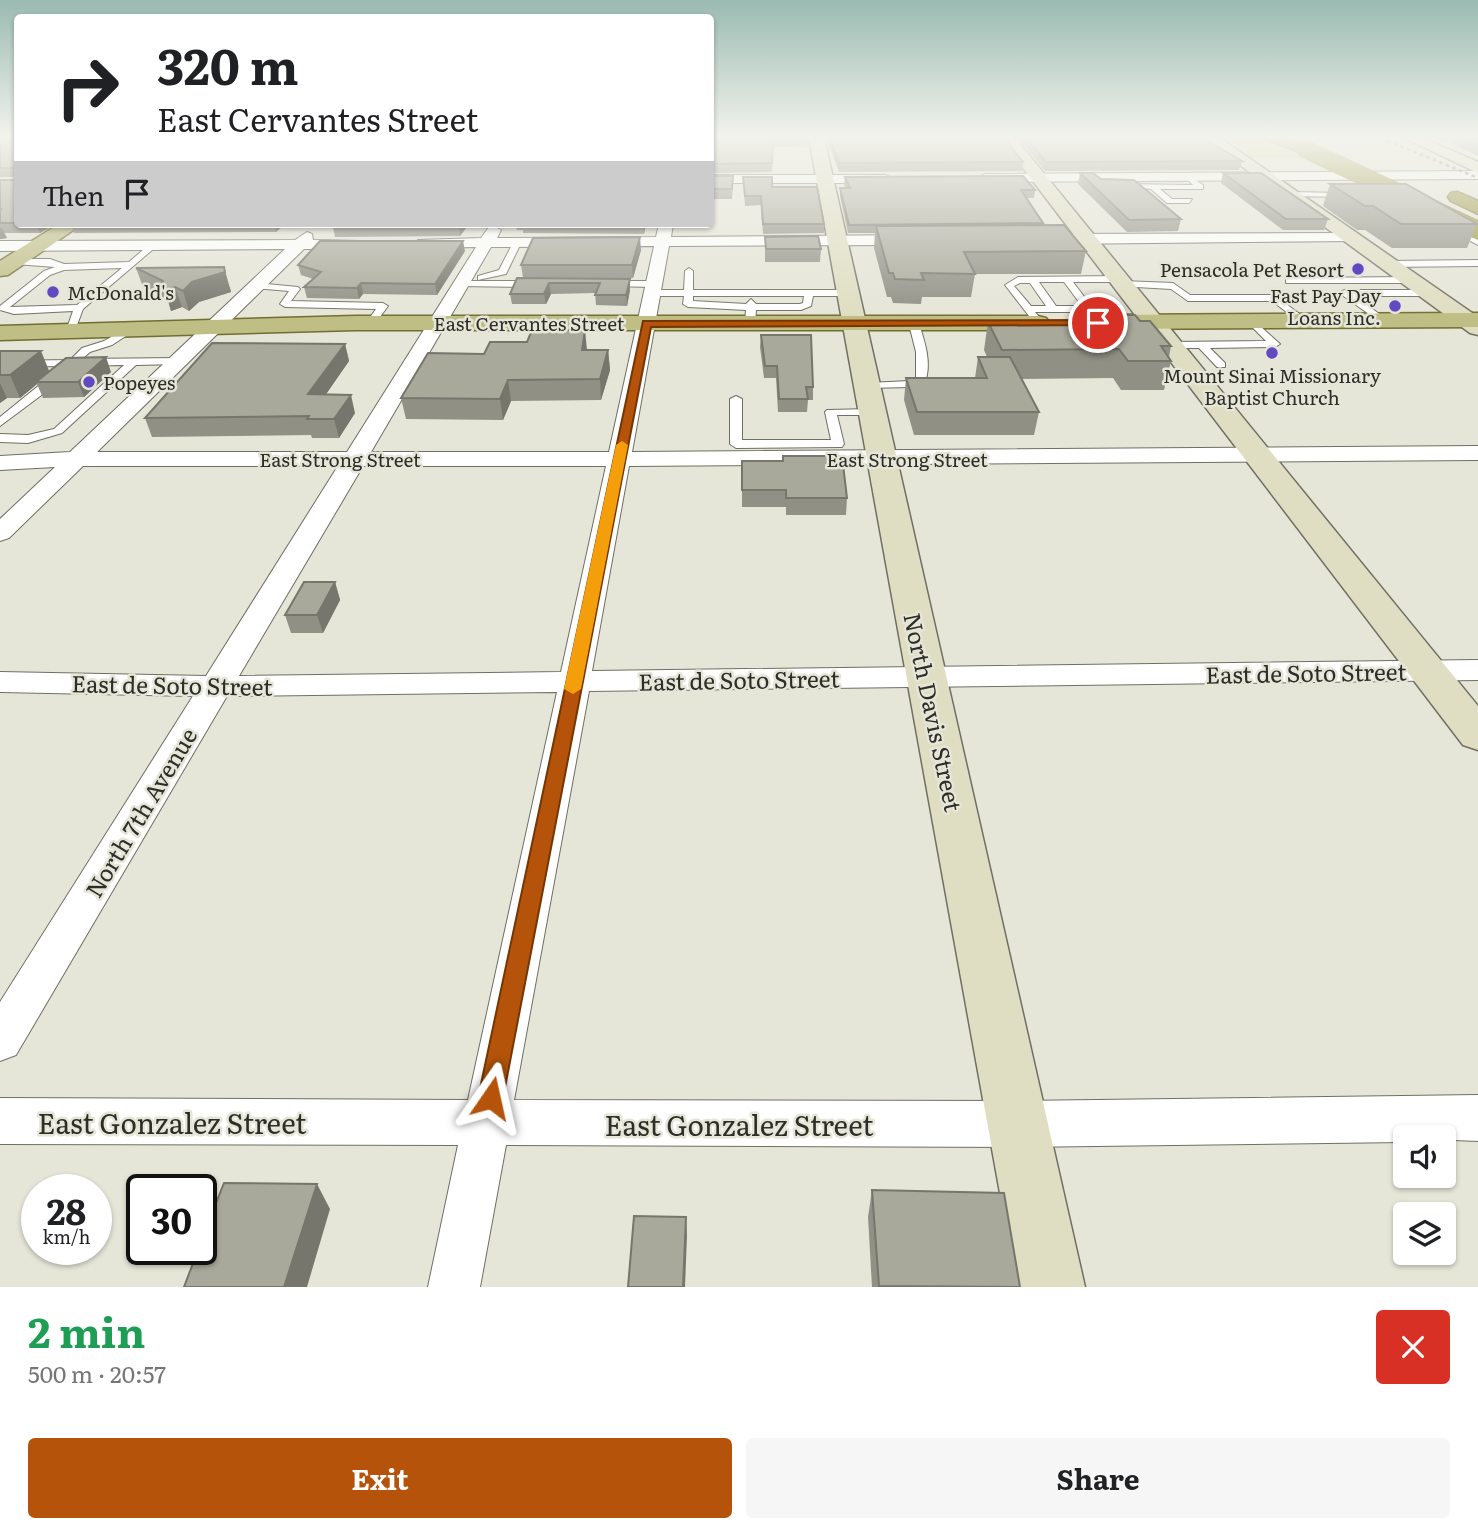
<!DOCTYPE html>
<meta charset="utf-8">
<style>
:root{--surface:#fff;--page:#f6f6f6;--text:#202124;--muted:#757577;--accent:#b45309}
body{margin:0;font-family:Literata,serif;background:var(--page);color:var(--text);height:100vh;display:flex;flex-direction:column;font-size:26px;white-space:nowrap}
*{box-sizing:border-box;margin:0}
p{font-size:23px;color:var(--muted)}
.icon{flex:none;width:38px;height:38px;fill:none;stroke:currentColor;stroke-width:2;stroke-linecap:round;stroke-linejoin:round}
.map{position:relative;height:1287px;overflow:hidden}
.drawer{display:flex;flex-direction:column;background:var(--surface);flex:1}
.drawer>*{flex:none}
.top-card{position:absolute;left:14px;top:14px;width:700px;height:214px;border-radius:7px;box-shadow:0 2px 5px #0004;background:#fff;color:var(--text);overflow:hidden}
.controls{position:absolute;left:1393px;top:1125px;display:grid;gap:14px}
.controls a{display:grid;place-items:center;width:63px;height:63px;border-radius:7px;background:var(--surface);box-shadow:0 2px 5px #0004;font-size:35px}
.speed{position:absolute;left:21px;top:1174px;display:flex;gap:14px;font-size:35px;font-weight:700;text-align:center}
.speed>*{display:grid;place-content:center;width:91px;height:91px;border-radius:50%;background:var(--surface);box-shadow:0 2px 5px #0004;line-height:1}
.speed small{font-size:18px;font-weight:400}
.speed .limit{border:4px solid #111;border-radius:10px;background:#fff;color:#111}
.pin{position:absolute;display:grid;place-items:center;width:60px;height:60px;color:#fff;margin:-30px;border:4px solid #fff;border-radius:50%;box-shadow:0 2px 7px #0007}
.me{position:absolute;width:77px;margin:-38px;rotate:11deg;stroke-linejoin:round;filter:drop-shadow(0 0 5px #0008)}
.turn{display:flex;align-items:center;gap:24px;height:147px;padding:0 28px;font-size:32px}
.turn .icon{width:91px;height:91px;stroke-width:2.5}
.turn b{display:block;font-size:49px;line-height:60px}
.then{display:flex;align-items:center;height:66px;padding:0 28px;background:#0003;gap:14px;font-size:26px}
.round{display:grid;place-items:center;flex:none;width:74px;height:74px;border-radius:7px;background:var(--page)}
.summary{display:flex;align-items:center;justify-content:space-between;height:119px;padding:0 28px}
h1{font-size:42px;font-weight:700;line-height:52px;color:#1e9e55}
.primary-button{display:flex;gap:14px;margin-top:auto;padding:14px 28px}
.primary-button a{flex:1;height:80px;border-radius:7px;background:var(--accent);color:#fff;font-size:28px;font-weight:700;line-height:80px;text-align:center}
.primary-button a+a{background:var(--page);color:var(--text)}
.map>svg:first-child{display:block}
</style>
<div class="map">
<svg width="1478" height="1287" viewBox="0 0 1478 1287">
<rect width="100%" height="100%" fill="#e5e5d8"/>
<!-- green -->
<polygon fill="#d6d591" points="1225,138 1261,138 1303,158 1253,158"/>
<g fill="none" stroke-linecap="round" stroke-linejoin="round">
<!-- lane casing -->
<g stroke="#6f6f63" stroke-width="2">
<g id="lane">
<polygon points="1188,175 1203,185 1203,189 1160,189 1172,199 1192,199 1189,203 1167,203 1151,189 1119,186 1123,184 1193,185 1185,177"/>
<polygon points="1289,192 1346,193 1350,195 1346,197 1286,196"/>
<polygon points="1453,226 1478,240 1478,245 1450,230"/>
<polygon points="514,241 521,243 506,274 478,280 478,276 499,270"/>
<path d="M151,243L158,245L83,309L74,333L66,331L73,311L14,314L0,310V306L44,271L55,267L15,264L12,263V259H50L64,264L129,262ZM122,268L77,305L10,307L50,275L64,270Z"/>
<polygon points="1478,260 1478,266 1388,267 1384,264 1388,261"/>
<path d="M689,268L693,271V290H849L854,293L849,296H813L811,306L801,310H756L755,324L750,327L745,324L746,310L688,307L683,304L684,296H653L648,293L653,290H684L685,271ZM693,296H804L803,303L800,304H756L751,299L746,304L693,301Z"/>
<path d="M1018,277L1119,276L1123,279L1119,282H1073L1098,315L1096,317H1090L1086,312H1035L1044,323L1039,326L1036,325L1005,285ZM1039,282H1064L1082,306H1056ZM1020,283H1030L1046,306H1031L1014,286Z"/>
<polygon points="1289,278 1410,277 1414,280 1410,283 1286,283 1286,279"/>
<polygon points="461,281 536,281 540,284 536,287 458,286 457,284"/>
<polygon points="611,281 654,281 658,284 654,287 608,286 607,284"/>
<polygon points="1122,281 1173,283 1190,295 1274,295 1309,321 1301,323 1272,301 1188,301 1171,289 1119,286 1119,282"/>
<polygon points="256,283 298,287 300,289 291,301 383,303 388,306 374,325 371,326 366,323 376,309 285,307 280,304 289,291 253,288 253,284"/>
<polygon points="1345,290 1428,290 1433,293 1428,296 1355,296 1386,319 1388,321 1383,324 1342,295 1342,291"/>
<polygon points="1252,319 1280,344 1275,347 1210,348 1225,363 1225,367 1217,367 1199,348 1171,348 1166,345 1171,342 1266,341 1247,322"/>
<path d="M914,321L919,324C925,342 932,364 925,382L912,387L864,388V384L868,383L910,381L916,378V352L909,324Z"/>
<polygon points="129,327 134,330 132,332 112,345 90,352 82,359 179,358 184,361 179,364 136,365 62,433 28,443 0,442 0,434 28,435 54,429 124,365 75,366 55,385 0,426 0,417 63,366 0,367 0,361 70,360 82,348 104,341"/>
<polygon points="736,396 742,399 742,440 831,440 825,412 827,410 872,409 878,412 872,415 837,415 844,444 842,447 736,448 730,444 730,399"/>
</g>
</g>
<!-- street casing -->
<g stroke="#6f6f63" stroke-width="2">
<g id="street">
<polygon points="1478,171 1478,179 985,182 978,178 985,174"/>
<polygon points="710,175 886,175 893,179 886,183 710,183"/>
<path d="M659,224H673L671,237L916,235L924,240L916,245L669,246L632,452L1478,446V460L629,466L592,671L1478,660V680L589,691L514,1100L1018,1101L1478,1095V1141L1405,1138V1142L1018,1147L506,1145L480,1287H428L458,1145L0,1144V1098L468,1100L557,692L227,696L16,1055L0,1061V1002L193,696L0,692V672L206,676L338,466H83L9,538L0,541V519L55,467L0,470V456L70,452L285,249L0,251V241L295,240L307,232L312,234L313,240L361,241L364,244L356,249H304L97,452H347L476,247L423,248L418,246V240L481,238L489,227L494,226L501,230L497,238L656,237ZM654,246L609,452H371L491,247ZM363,466H606L561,672L239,676Z"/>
<polygon points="1351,233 1356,235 1356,241 1057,244 1049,239 1057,234"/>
</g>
</g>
<!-- secondary casing -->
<g stroke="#6f6f63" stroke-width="3">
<g id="secondary">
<polygon points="809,138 824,138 1085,1287 1017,1287"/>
<polygon points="1000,138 1015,138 1478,706 1478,750 1463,745"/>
<polygon points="1203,138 1220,138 1478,317 1478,335 1470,333"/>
<polygon points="1404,138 1423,138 1478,162 1478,173"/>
</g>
</g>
<!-- primary casing -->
<g stroke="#716f30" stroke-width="3">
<g id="primary">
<polygon points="59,224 82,224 8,275 0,276 0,261"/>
<polygon points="1478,313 1478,327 1099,329 1091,327 1087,322 1091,317 1099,315"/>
<polygon points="355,316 1038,316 1046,318 1050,323 1046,328 1038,330 355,330 0,340 0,326"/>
</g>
</g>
<!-- highway casing -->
<g stroke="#716f30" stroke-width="3">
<g id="highway">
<polygon points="1262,138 1285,138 1313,149 1305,154"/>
<polygon points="1457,192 1478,201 1478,214 1451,201 1448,197 1451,193"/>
</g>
</g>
<!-- lane -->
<use href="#lane" fill="#fff" fill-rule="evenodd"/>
<!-- street -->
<use href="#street" fill="#fff" fill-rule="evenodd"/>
<!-- secondary -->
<use href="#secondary" fill="#dfdec2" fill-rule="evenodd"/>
<!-- primary -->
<use href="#primary" fill="#bfbe85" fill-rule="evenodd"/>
<!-- highway -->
<use href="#highway" fill="#959234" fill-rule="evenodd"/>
<!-- rail -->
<polyline stroke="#7d7d74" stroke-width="2.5" stroke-dasharray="3.5 3.5" stroke-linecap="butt" points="1381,138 1478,178"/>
<!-- highway-bridge casing -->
<g stroke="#716f30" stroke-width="18" stroke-linecap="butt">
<polyline id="highway-bridge" points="1305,149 1478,230"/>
</g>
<!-- highway-bridge -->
<use href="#highway-bridge" stroke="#959234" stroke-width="18"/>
</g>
<!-- wall -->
<g fill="#909085">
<polygon points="0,138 18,138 18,224 55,224 40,233 4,233 7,238 0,239 0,180 16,180 16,177 0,177"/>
<polygon points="710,138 809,138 808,146 773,147 772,172 710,173"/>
<polygon points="826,138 1004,138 1023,162 1022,171 839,172"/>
<polygon points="1018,138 1202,138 1242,161 1239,170 1045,171"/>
<polygon points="1439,138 1478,138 1478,156"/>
<polygon points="1080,173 1101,179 1181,219 1178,231 1127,232 1078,184"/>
<polygon points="1223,173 1328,219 1324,230 1283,230 1221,183"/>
<polygon points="710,176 733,186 732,199 710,199"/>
<polygon points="743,177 772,187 824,224 824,233 763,234 761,205 745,206"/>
<polygon points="845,177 1035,190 1034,198 1026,198 1043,223 1043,226 1086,251 1081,274 975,274 971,297 922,297 921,304 893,303 891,297 887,297 874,248 875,233 848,233 840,196 840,188 846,188 844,185"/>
<polygon points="1330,184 1477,224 1467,248 1392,248 1365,230 1357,230 1323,206"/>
<polygon points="71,224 285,224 276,232 74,233"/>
<polygon points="469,224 460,236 335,237 333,227"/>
<polygon points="516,224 646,224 644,234 523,233 523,230 517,230"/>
<polygon points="765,237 821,249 820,262 765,262"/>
<polygon points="641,250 633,278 523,278 521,265"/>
<polygon points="465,251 437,295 363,294 359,299 307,298 304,287 313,279 301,275 298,265"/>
<polygon points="136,268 230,287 231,292 199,302 189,311 182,307 171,311 168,300 143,287"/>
<polygon points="517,278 630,279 630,290 627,306 596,305 595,293 551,294 546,304 512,304 510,294"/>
<polygon points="1095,315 1140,321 1171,346 1169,357 1171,361 1164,390 1121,390 1113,378 1021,379 1039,412 1034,435 914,435 904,400 906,378 975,378 978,357 987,357 984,350 988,322 1094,321"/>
<polygon points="761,335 813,387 813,400 808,400 807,412 778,412 776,378 764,378 760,347"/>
<polygon points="345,344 349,361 326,394 355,413 339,438 312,438 311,435 152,437 145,418"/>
<polygon points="587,350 608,350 610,370 601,400 511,401 503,420 406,419 401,398 484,354"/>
<polygon points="0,351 50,371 111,372 84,397 43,398 37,384 20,398 7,398 0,403"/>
<polygon points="742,461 847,498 846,515 786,515 786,507 742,507"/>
<polygon points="335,582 340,600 323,633 291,633 285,615"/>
<polygon points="872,1190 1020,1287 872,1287 868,1217"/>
</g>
<!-- shaded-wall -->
<g fill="#76766c">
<polygon points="36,224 55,224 40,233"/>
<polygon points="274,224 285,224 276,232"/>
<polygon points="460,224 469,224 460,236 459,226"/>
<polygon points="643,224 646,224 644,234"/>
<polygon points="0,228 2,228 7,238 0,239"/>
<polygon points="640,237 641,250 633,278 632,265"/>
<polygon points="463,241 465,251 437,295 435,284"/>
<polygon points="224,267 231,292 199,302 189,311 183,291 192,282"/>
<polygon points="630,279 630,290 627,306 626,295"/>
<polygon points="361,283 363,294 359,299 357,288"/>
<polygon points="549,283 551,294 546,304 544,294"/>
<polygon points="175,287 182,307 171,311 165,290"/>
<polygon points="585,330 587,350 582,350"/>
<polygon points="345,344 349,361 313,413 308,394"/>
<polygon points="608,350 610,370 601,400 600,379"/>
<polygon points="41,351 50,373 36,382 37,384 20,398 10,375"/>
<polygon points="106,357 111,372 84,397 78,382"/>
<polygon points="508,380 511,401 503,420 500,399"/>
<polygon points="0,383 7,398 0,403"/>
<polygon points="351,395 355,413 339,438 334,419"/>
<polygon points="335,582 340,600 323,633 317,615"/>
<polygon points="317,1184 330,1209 307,1287 284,1287"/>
<polygon points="686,1217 687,1235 685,1287 683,1287"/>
</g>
<!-- building -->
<g fill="#a8a89b" stroke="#76766c" stroke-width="2">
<polygon points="0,138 18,138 18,223 0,223 0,210 2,209 0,209 0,180 16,180 16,168 0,168"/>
<polygon points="710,138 805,138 773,138 772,163 710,164"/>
<polygon points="830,138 1004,138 1023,162 839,163"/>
<polygon points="1026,138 1202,138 1242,161 1046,162"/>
<polygon points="1460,138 1478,138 1478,146"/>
<polygon points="1080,173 1093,173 1101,179 1134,180 1181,219 1129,220"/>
<polygon points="1223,173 1261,173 1328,219 1286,219"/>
<polygon points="710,176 733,176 732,189 710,189"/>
<polygon points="1023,176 1035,190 1021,190 1043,223 849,225 840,188 850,188 845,177"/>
<polygon points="743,177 772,177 772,187 817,187 824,224 763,224 761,196 745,196"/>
<polygon points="1330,184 1406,184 1477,224 1401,224 1373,206 1365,206"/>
<polygon points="336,224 460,224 459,226 333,227"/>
<polygon points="1064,225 1086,251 964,252 975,274 921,273 924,280 895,279 893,273 889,273 876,226"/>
<polygon points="818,236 821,249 766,249 765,237"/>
<polygon points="640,237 632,265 521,265 533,238"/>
<polygon points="320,241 463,241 435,284 361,283 357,288 304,287 321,272 298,265"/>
<polygon points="224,267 225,272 192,282 183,291 175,287 165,290 163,281 136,268"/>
<polygon points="517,278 630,279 626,295 595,295 600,283 549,283 544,294 510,294"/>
<polygon points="1095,315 1135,315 1140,321 1150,321 1171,346 1161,346 1171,361 1128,361 1119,349 1002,350 988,322 1099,320"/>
<polygon points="532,330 585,330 582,350 608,350 600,379 508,380 500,399 401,398 428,353 484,354 490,342 527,342"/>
<polygon points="761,335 811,335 813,387 806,387 808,399 779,399 777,366 765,366"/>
<polygon points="212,343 345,344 308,394 351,395 334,419 307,419 309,416 145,418"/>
<polygon points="0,351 41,351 10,375 0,375"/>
<polygon points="106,357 78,382 36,382 66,358"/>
<polygon points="978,357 1010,357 1039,412 917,412 906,378 987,378"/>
<polygon points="783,456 842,456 847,498 786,498 786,490 742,490 742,461 783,461"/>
<polygon points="304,582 335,582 317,615 285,615"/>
<polygon points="224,1183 317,1184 284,1287 184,1287 198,1250 201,1250 201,1241"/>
<polygon points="872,1190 1004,1193 1020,1287 879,1286"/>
<polygon points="634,1216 686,1217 683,1287 628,1287"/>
</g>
<!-- sky -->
<linearGradient id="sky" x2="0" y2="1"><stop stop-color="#9abab1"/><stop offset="0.43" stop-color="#f3f3ed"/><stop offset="1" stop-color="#f3f3ed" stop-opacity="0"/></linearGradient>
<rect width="1478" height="318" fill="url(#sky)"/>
<!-- route -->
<polygon fill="#b45309" stroke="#753606" stroke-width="2" points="1098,320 1102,325 651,327 503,1098 499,1106 491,1110 482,1106 478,1098 643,321"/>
<!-- slow -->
<polygon fill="#f59e0b" points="622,441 628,445 581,689 573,694 564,689 616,445"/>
<!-- markers -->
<g fill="#6149c2" stroke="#e5e5d8" stroke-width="2.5">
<circle cx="1358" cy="269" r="7"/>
<circle cx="53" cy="292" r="7"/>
<circle cx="1395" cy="306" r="7"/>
<circle cx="1272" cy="353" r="7"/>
<circle cx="89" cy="382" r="7"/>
</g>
<g text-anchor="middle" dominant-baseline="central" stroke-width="5" stroke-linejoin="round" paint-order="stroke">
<!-- far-poi labels -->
<g font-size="19" fill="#2e2e29" stroke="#e5e5d8" text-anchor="end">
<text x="1344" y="269">Pensacola Pet Resort</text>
<text x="67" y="292" text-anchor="start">McDonald's</text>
<text x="1381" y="295">Fast Pay Day<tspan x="1381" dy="22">Loans Inc.</tspan></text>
<text x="1272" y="375" text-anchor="middle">Mount Sinai Missionary<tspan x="1272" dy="22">Baptist Church</tspan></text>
<text x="103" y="382" text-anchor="start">Popeyes</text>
</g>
<!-- far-street labels -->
<g font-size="19" fill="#2e2e29" stroke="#e5e5d8">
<text x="529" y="323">East Cervantes Street</text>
<text x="340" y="459">East Strong Street</text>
<text x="907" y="459">East Strong Street</text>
</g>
<!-- street labels -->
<g font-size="23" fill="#2e2e29" stroke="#e5e5d8">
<text transform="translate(1306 672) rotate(-1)">East de Soto Street</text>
<text transform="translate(739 679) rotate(-1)">East de Soto Street</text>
<text transform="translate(172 684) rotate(1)">East de Soto Street</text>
<text transform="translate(934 712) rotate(78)">North Davis Street</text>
<text transform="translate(140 812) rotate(-59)">North 7th Avenue</text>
</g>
<!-- near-street labels -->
<g font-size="28" fill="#2e2e29" stroke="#e5e5d8">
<text x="172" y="1122">East Gonzalez Street</text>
<text x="739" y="1124">East Gonzalez Street</text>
</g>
</g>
</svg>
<div class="controls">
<a><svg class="icon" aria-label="sound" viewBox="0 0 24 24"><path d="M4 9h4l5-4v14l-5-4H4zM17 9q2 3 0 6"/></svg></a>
<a><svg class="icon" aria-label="layers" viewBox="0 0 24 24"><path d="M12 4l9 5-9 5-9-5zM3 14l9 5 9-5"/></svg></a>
</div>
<div class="speed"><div>28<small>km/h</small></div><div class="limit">30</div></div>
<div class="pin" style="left:1098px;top:323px;background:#d93025"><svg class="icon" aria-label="arrive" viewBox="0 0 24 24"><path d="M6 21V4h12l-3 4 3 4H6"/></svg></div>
<svg class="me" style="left:491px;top:1098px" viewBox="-20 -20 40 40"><path d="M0-17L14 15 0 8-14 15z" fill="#b45309" stroke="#fff" stroke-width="4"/></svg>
<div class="top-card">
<div class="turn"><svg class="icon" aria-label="right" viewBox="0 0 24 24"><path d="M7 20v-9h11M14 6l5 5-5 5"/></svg><div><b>320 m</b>East Cervantes Street</div></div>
<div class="then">Then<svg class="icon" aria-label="arrive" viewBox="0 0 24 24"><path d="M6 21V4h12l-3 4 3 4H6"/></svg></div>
</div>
</div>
<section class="drawer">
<div class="summary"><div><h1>2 min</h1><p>500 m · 20:57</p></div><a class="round" style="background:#d93025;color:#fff"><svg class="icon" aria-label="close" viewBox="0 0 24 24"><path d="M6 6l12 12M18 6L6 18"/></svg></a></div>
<div class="primary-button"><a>Exit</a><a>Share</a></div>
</section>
